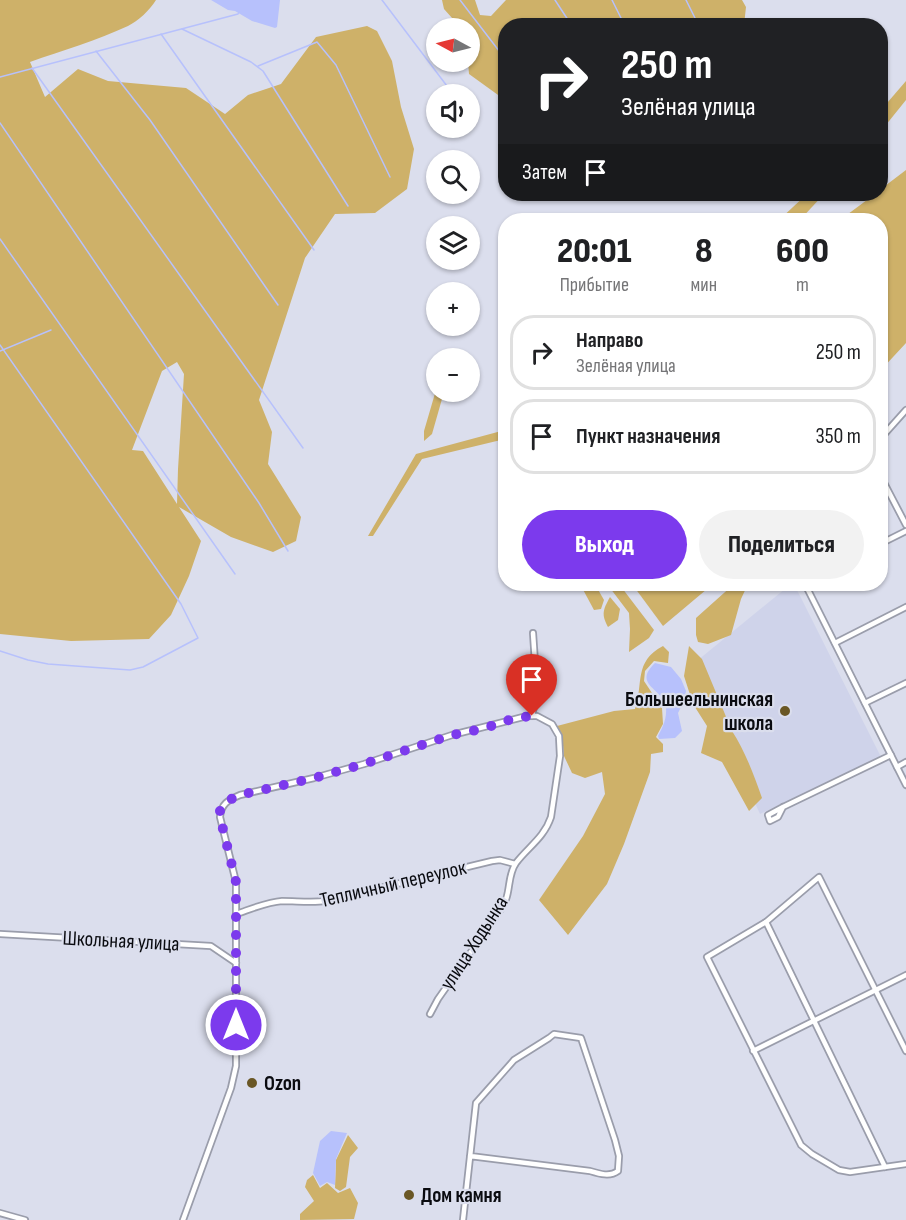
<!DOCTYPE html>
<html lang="ru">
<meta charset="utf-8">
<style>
:root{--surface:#fff;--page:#f2f2f2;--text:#202124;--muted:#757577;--line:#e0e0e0;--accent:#7c3aed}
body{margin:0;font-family:"Sofia Sans Condensed",sans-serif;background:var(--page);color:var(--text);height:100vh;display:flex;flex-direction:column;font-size:22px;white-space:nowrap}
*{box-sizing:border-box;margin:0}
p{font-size:20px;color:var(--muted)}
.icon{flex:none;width:33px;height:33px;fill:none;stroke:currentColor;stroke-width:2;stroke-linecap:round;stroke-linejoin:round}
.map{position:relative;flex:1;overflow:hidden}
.drawer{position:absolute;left:498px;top:213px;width:390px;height:378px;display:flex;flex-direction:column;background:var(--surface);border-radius:24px;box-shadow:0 2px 4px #0004}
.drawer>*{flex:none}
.guide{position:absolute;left:498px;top:18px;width:390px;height:183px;border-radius:24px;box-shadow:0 2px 4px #0004;background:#202124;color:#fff;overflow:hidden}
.needle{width:39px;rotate:277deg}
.tools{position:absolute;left:426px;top:18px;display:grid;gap:12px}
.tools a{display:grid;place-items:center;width:54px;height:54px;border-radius:50%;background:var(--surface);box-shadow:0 2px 4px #0004;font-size:30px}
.pin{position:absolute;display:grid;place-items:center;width:51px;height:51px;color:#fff;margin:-62px -26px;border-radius:50% 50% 50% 0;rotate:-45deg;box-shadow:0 0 6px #0007}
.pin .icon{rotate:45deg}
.me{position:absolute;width:66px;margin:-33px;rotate:0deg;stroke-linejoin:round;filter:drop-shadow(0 0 4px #0008)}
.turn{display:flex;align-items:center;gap:21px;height:126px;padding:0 24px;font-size:27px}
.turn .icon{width:78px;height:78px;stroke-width:2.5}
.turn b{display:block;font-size:42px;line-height:51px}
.then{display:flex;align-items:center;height:57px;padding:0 24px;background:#0003;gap:12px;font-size:22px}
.eta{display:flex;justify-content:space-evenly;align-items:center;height:102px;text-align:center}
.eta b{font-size:36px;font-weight:800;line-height:42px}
.action{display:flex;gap:12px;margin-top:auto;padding:12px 24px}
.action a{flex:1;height:69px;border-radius:36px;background:var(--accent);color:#fff;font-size:24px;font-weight:800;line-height:69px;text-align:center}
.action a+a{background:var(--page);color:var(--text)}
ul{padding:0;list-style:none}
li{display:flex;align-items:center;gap:18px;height:75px;margin:0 12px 9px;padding:0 12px;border:3px solid var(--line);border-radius:24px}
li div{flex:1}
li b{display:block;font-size:22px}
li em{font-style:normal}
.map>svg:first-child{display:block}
</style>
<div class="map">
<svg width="906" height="1220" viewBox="0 0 906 1220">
<rect width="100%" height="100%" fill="#dbdeed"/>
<!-- built -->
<polygon fill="#cfd3ea" points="791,584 794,584 881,757 760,814 692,665"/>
<!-- green -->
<g fill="#ceb169" fill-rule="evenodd">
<path d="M0,0H156C150,10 138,21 128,26C98,40 61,51 30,62L45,97L78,69L108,81L186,88L225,114L248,95L281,84L316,37L367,26L377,31L392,61L401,107L414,149L407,189L375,213L335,214L305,258L259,400L272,432L268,464L301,517L296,541L273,552L231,537L179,507L201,541L189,576L171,615L149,639L71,641L0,634ZM177,362L184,374L178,469L177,504L143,451L132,450L162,371Z"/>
<polygon points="442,0 475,0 480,15 491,16 506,0 742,0 746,7 744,25 506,26 505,100 469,74 468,62 470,62 470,28 461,28 444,9"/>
<polygon points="906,81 906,100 881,131 881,110"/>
<polygon points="906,170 906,343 881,370 880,220 840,220 875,194 880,194 881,189"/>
<polygon points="807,194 824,194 800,220 779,220"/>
<polygon points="436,390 436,392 444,392 432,434 424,441 424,431"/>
<polygon points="505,430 505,439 422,459 373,536 368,536 416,454"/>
<polygon points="580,584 588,584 596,586 604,600 601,609 594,610"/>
<polygon points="607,584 619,584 654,630 649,638 629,652 630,629 629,613"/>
<polygon points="632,584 713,584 663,626"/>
<polygon points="734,584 748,584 741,599 731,635 708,644 698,642 696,635 696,618"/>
<path d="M610,597L620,609L618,620L608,627C601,614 603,610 610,597Z"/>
<path d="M663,646L669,652L668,663L654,661L645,671L644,681L662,708L663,724L656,737L663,744V752L651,754L650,772L624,844L607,884L568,935L539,900L583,836L605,794L602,772L585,778L572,773L564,756L562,734L557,726L614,711L635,709C644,684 633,662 663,646Z"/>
<path d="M689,646L702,659L732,731C745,751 754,775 762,798L749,811L722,762L701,753L707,726L693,704L684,676Z"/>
<polygon points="348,1135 358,1148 350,1157 346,1187 340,1191 335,1188 336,1160"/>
<polygon points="313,1175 320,1188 327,1183 338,1193 350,1188 358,1203 354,1219 300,1220 300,1214 314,1201 305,1187 307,1180"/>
</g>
<!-- water -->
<g fill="#b7c1fc">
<polygon points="211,0 280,0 277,27 275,28 252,21 235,11 228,10"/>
<path d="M655,663L671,667L681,679L686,691L684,701L678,713L682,731L675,738L659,739L658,736C663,727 667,718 666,707C663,688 632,685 655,663Z"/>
<polygon points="331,1131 347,1133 336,1159 335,1185 327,1182 320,1186 313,1173 320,1141"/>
</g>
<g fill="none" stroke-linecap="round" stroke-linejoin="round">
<!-- stream -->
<g stroke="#b7c1fc" stroke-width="1.5">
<polyline points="382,0 453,94"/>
<polyline points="460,0 506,60"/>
<polyline points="555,0 572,26"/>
<polyline points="612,0 625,26"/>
<polyline points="686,0 699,26"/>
<polyline points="182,29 251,62 263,71 348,206"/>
<polyline points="161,34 314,250"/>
<polyline points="96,51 150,120 278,305"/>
<polyline points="258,66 317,42 336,65 390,177"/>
<polyline points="32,68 303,448"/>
<polyline points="0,77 238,14 239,12"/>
<polyline points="0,123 259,503 288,551"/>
<polyline points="0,239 235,574"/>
<polyline points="0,345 181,604 198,638 143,667 130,670 48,664 28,660 0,651"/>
<polyline points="0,351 51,330"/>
</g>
<!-- minor casing -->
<g stroke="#9a9dab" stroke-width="8">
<g id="minor">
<polyline points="880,439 906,410"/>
<polyline points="880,475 906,525"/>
<polyline points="880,544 906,531"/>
<polyline points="805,584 906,785"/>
<polyline points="835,643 906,607"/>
<polyline points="865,703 906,683"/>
<polyline points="532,716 537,692 533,633"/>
<polyline points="897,767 906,762"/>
<polyline points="783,807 778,817 770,821 768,815 783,807 891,755"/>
<path d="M236,914C251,909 267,902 282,901C297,901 311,903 326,901L492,861L500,860L515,864"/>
<polyline points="766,922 885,1167"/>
<polyline points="0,934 211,946 236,963"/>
<polyline points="753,1051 906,975"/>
<polyline points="906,1051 819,877 766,922 707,957 801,1145 812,1154 839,1170 850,1172 906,1164"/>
<polyline points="0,1213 25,1220"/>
<path d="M183,1220L231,1088L236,1066V882L220,817C221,804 228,800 240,795L314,778L364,764L452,735L527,716H537L552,724L559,736L560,756L551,817C544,838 528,847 516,863C509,873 510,885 507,896C506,901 503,905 501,909L438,999L430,1014"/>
<path d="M463,1220L476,1103L514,1060L549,1038L554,1034L581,1038L615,1140L619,1156L618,1171C610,1177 600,1174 590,1171L470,1156"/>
</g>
</g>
<!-- minor -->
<use href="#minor" stroke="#fff" stroke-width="4.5"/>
</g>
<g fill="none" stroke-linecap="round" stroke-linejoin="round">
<!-- route -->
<polyline stroke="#7c3aed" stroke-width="10" stroke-dasharray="0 18" points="236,1025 236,882 220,817 220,810 222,805 225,802 240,795 314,778 364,764 452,735 482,729 515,718 532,716"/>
</g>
<!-- markers -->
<g fill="#6a5725" stroke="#dbdeed" stroke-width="2">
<circle cx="785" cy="711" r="6"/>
<circle cx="252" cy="1083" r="6"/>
<circle cx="409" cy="1195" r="6"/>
</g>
<g text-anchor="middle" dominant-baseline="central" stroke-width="4.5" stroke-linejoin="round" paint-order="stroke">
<!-- poi labels -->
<g font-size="21" font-weight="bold" fill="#0a0b10" stroke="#dbdeed" text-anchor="start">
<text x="773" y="699" text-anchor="end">Большеельнинская<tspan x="773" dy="24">школа</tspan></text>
<text x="264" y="1083">Ozon</text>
<text x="421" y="1195">Дом камня</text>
</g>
<!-- street labels -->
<g font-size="21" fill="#0a0b10" stroke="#dbdeed">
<text transform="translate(393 884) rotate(-13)">Тепличный переулок</text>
<text transform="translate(121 941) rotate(3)">Школьная улица</text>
<text transform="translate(474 943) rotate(-57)">улица Ходынка</text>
</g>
</g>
</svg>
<div class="tools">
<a><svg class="needle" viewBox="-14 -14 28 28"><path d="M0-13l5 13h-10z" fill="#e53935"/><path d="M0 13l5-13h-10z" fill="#757577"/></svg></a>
<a><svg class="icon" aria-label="sound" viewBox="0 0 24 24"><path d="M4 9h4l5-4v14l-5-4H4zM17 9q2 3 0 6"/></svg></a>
<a><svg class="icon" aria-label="search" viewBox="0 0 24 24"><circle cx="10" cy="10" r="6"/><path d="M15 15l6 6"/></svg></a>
<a><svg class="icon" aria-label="layers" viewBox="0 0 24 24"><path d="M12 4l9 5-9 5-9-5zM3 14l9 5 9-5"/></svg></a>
<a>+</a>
<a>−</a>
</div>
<div class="pin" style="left:532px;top:716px;background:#d93025"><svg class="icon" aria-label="arrive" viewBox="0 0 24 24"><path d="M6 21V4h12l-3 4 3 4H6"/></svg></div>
<svg class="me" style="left:236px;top:1025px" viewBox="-20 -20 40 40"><circle r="17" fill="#7c3aed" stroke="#fff" stroke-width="3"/><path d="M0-11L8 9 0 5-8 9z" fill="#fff"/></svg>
<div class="guide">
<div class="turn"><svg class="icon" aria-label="right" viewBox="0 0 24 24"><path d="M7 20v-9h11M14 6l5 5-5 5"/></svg><div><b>250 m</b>Зелёная улица</div></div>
<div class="then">Затем<svg class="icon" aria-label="arrive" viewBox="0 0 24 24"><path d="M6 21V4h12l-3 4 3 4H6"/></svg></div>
</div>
<section class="drawer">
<div class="eta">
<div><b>20:01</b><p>Прибытие</p></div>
<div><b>8</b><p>мин</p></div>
<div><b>600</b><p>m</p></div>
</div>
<ul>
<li><svg class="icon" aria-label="right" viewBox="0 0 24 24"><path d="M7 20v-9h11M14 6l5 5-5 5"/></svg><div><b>Направо</b><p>Зелёная улица</p></div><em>250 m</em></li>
<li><svg class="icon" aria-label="arrive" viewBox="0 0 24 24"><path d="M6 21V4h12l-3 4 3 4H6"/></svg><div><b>Пункт назначения</b></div><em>350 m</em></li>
</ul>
<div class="action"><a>Выход</a><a>Поделиться</a></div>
</section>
</div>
